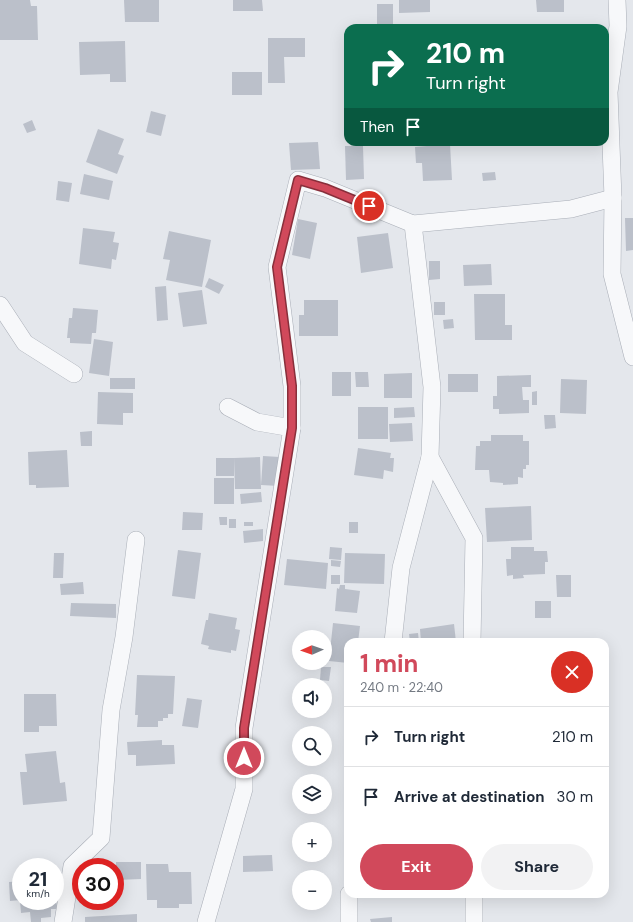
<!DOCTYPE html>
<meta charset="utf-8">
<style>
:root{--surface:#fff;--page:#f2f2f3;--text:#1f2937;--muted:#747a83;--line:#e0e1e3;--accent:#d1495b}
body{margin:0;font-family:"DM Sans",sans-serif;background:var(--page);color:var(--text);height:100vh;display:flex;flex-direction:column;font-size:15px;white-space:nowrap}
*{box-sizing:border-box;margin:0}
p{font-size:13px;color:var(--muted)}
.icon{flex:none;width:22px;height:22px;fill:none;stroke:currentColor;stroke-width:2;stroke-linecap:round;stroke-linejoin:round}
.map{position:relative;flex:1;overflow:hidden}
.details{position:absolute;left:344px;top:638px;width:265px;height:260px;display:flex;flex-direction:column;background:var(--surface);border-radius:12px;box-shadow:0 4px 16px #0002}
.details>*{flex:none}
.guide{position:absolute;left:344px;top:24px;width:265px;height:122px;border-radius:12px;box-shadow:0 4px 16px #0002;background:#0b6e4f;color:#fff;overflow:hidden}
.needle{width:26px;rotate:268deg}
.fabs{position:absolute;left:292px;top:630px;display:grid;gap:8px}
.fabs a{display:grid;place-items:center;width:40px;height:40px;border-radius:50%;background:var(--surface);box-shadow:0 4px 16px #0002;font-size:20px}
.speed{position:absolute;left:12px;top:858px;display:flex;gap:8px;font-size:20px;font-weight:700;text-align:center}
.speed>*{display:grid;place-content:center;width:52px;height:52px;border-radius:50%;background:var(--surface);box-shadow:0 4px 16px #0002;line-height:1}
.speed small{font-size:10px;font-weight:400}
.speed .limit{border:6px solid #d22;background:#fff;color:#111}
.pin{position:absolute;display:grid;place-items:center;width:34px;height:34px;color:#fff;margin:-17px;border:2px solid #fff;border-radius:50%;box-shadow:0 1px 4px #0007}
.me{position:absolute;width:44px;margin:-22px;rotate:0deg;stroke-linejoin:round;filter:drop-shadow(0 0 3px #0008)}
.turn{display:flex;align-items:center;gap:14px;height:84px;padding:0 16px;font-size:18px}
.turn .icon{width:52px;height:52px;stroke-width:2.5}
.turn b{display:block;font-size:28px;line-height:34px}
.then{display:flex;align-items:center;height:38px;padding:0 16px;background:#0003;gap:8px;font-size:15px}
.round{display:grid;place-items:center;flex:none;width:42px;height:42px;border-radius:21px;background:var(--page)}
.overview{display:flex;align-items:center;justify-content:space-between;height:68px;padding:0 16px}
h1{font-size:24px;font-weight:700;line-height:30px;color:var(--accent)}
.cta{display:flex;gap:8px;margin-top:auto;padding:8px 16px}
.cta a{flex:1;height:46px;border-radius:24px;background:var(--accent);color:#fff;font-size:16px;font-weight:700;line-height:46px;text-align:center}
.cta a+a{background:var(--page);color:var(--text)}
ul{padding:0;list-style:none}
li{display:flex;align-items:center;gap:12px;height:60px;padding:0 16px;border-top:1px solid var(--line)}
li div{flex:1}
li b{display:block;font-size:15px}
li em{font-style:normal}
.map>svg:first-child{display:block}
</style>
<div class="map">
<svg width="633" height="922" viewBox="0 0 633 922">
<rect width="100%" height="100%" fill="#e4e7ec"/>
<!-- building -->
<g fill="#bbc0ca">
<polygon points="0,0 30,0 31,6 37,6 38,40 0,40"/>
<polygon points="124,0 159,0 159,22 125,22"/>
<polygon points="233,0 262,0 263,11 233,11"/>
<polygon points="399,0 430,0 430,12 399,13"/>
<polygon points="536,0 564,0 564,12 537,12"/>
<rect x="377" y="4" width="16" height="24"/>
<polygon points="268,38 305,38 305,57 284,57 285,83 268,83"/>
<polygon points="125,41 126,82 110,82 110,74 80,75 79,42"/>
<rect x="232" y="72" width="30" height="23"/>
<polygon points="151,111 166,115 161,136 146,132"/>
<polygon points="32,120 36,130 27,133 23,124"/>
<polygon points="98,129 124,139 118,154 124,156 117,174 86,162"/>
<polygon points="318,142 320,169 291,170 289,143"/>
<polygon points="450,144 452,180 423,181 422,163 416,163 415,147"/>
<polygon points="345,146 363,146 364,179 346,180"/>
<polygon points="495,172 496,180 483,181 482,173"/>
<polygon points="84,174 113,181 109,200 80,194"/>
<polygon points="58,181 72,183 69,202 56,200"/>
<polygon points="625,218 633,218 633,250 626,251"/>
<polygon points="298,219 317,223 310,259 292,255"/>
<polygon points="83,228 115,232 113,242 119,243 116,260 112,259 111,269 79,264"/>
<polygon points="169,231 211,240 202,287 166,280 170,260 163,259"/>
<polygon points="388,233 393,268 361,273 357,237"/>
<polygon points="429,261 440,261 440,279 429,280"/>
<polygon points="491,264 492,285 464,286 463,265"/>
<polygon points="209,278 224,285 219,294 205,287"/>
<polygon points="166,286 168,320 157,321 155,287"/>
<polygon points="202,290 207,324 183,327 178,293"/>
<polygon points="474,294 505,294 505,325 512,325 512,340 475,340"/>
<polygon points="304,300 338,300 338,336 299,336 299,315 304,315"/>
<rect x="434" y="302" width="11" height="13"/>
<polygon points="73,308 98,310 96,333 92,333 91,344 70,343 70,338 67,338 69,318 72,318"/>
<polygon points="453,319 454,328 444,329 443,320"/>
<polygon points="94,339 113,342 109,376 89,373"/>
<rect x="332" y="372" width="19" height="24"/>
<polygon points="355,372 368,372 369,387 356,387"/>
<polygon points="412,373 412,398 384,398 384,374"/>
<rect x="448" y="374" width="30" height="18"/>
<polygon points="531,375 531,387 522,387 523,400 529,400 529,413 499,414 499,409 493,409 493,396 497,396 497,376"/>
<rect x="110" y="378" width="25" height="11"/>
<polygon points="561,379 587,380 586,414 560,413"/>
<polygon points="537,391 537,405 532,405 532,392"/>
<polygon points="98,392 133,393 133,413 123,413 123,425 97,424"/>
<rect x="358" y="407" width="30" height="32"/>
<polygon points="414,407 415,417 394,418 394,408"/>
<polygon points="544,415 555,415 556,428 545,429"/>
<polygon points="412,423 413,441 390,442 389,424"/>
<polygon points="92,431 92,446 81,446 80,432"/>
<polygon points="491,435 523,435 523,441 529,441 529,465 526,465 526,469 523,469 523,478 518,477 518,484 503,485 503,483 490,482 489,470 475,470 476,446 480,446 480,441 491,441"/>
<polygon points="358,448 391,453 390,458 394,458 393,472 384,470 383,479 354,475"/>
<polygon points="67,450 69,487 36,488 36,485 29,485 28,452"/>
<polygon points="263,456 280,457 279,486 261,485"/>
<polygon points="260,457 261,489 235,489 234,458"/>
<rect x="216" y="458" width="18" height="18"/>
<rect x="214" y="478" width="20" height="26"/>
<polygon points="261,492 262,502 241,504 240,494"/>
<polygon points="531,506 532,540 487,542 485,508"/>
<polygon points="183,512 203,513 202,530 182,530"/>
<polygon points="219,517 227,517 227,525 220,525"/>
<rect x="229" y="519" width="7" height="9"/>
<rect x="244" y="522" width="9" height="4"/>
<rect x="349" y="522" width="9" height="11"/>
<polygon points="263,529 263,541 244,543 243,531"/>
<polygon points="330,547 342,548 341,560 329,559"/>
<polygon points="511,547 534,547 534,551 547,551 548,562 545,562 545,574 523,575 524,578 513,579 513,575 507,576 506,559 511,559"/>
<polygon points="178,550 201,553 195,599 172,596"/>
<polygon points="54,553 64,553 63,578 53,578"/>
<polygon points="345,553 385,554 384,584 344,583"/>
<polygon points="287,559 328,563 326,589 284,585"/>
<polygon points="331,560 341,561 340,567 331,566"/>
<rect x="331" y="575" width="9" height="9"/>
<polygon points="556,575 571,575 571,597 557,597"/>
<polygon points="83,582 84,594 61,595 60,584"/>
<polygon points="340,585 345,585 345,589 360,591 357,613 335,611 337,588 339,589"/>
<rect x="535" y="601" width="16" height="17"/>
<polygon points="71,603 116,604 116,618 70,616"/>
<polygon points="209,613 237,618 235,629 240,630 236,651 231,650 231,653 208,649 209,646 201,644 206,620 208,620"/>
<polygon points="333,623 360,626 358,642 348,642 348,663 329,661"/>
<polygon points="454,624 456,642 421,642 420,629"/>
<polygon points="418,633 419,642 410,642 409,634"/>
<polygon points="321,667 331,667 329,681 320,680"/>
<polygon points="137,675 175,676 173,714 168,714 168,718 163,718 163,721 158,721 158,727 137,727 138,715 135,715"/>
<polygon points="24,694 56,694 57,726 39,726 39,732 24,732"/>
<polygon points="187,698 202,700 198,728 182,726"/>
<polygon points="162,740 162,745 174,745 175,764 136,766 136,755 128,755 127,742"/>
<polygon points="56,751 60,783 65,782 67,801 23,805 20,772 27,772 25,754"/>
<polygon points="272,855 273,871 243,872 243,856"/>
<polygon points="116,862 141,862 141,879 116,880"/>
<polygon points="146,864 168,864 169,872 191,872 192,904 179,904 179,908 157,908 157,900 147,900"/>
<polygon points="21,881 21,900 10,901 9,882"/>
<polygon points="55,890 57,909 51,909 51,917 41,918 41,922 31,922 30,912 21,913 20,901 55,901"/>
<polygon points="137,914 137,922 85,922 85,917"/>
<polygon points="392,917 392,922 371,922 370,919"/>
</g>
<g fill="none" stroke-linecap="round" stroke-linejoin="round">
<!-- minor casing -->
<g stroke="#a9aeb7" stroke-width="18">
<g id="minor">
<polyline points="617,0 618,26 609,92 613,198 612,274 633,357"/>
<polyline points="413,224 432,387 430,457 474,538 472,642"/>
<polyline points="0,305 25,343 74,374"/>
<polyline points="228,407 257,422 292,428"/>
<polyline points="393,642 401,568 430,457"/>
<polyline points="63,922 72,866 101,838 111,710 124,637 136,540"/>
<polyline points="206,922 244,789 244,728 292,428 292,386 277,267 298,180 325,188 413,224 571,209 613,198"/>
<polyline points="349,922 349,894"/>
<polyline points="474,922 474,894"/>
</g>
</g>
<!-- minor -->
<use href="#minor" stroke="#f7f8fa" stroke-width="17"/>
</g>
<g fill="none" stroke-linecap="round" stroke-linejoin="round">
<!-- route casing -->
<g stroke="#882f3b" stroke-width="10">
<polyline id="route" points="244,758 244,728 292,428 292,386 277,267 298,180 325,188 369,206"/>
</g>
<!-- route -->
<use href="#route" stroke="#d1495b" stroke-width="7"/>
</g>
</svg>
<div class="fabs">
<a><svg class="needle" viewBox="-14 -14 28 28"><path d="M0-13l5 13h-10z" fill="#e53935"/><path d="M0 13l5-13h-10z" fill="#747a83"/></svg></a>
<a><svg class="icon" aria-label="sound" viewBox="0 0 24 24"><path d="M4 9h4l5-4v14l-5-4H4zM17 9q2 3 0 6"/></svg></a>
<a><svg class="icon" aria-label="search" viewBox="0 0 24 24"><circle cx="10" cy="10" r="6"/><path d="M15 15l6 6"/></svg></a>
<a><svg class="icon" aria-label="layers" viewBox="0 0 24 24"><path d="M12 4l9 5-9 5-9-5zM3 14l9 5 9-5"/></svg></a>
<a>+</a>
<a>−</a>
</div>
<div class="speed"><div>21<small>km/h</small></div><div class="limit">30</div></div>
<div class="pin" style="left:369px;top:206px;background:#d93025"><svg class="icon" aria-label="arrive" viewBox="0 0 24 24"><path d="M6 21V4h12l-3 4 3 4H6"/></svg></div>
<svg class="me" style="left:244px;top:758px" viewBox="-20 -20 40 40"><circle r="17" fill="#d1495b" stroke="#fff" stroke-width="3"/><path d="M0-11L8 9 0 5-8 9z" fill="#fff"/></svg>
<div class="guide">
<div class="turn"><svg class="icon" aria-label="right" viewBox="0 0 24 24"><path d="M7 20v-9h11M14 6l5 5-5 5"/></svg><div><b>210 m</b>Turn right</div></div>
<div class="then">Then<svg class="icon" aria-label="arrive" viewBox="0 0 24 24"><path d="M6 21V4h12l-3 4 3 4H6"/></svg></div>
</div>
<section class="details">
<div class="overview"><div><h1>1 min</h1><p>240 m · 22:40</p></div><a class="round" style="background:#d93025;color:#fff"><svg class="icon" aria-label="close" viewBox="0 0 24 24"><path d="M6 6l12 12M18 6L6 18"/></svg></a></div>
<ul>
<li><svg class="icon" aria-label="right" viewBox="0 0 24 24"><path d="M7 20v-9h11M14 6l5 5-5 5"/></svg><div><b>Turn right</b></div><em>210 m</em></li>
<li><svg class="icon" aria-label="arrive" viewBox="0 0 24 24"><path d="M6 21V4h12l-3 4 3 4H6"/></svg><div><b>Arrive at destination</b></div><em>30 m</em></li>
</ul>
<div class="cta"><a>Exit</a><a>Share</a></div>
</section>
</div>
